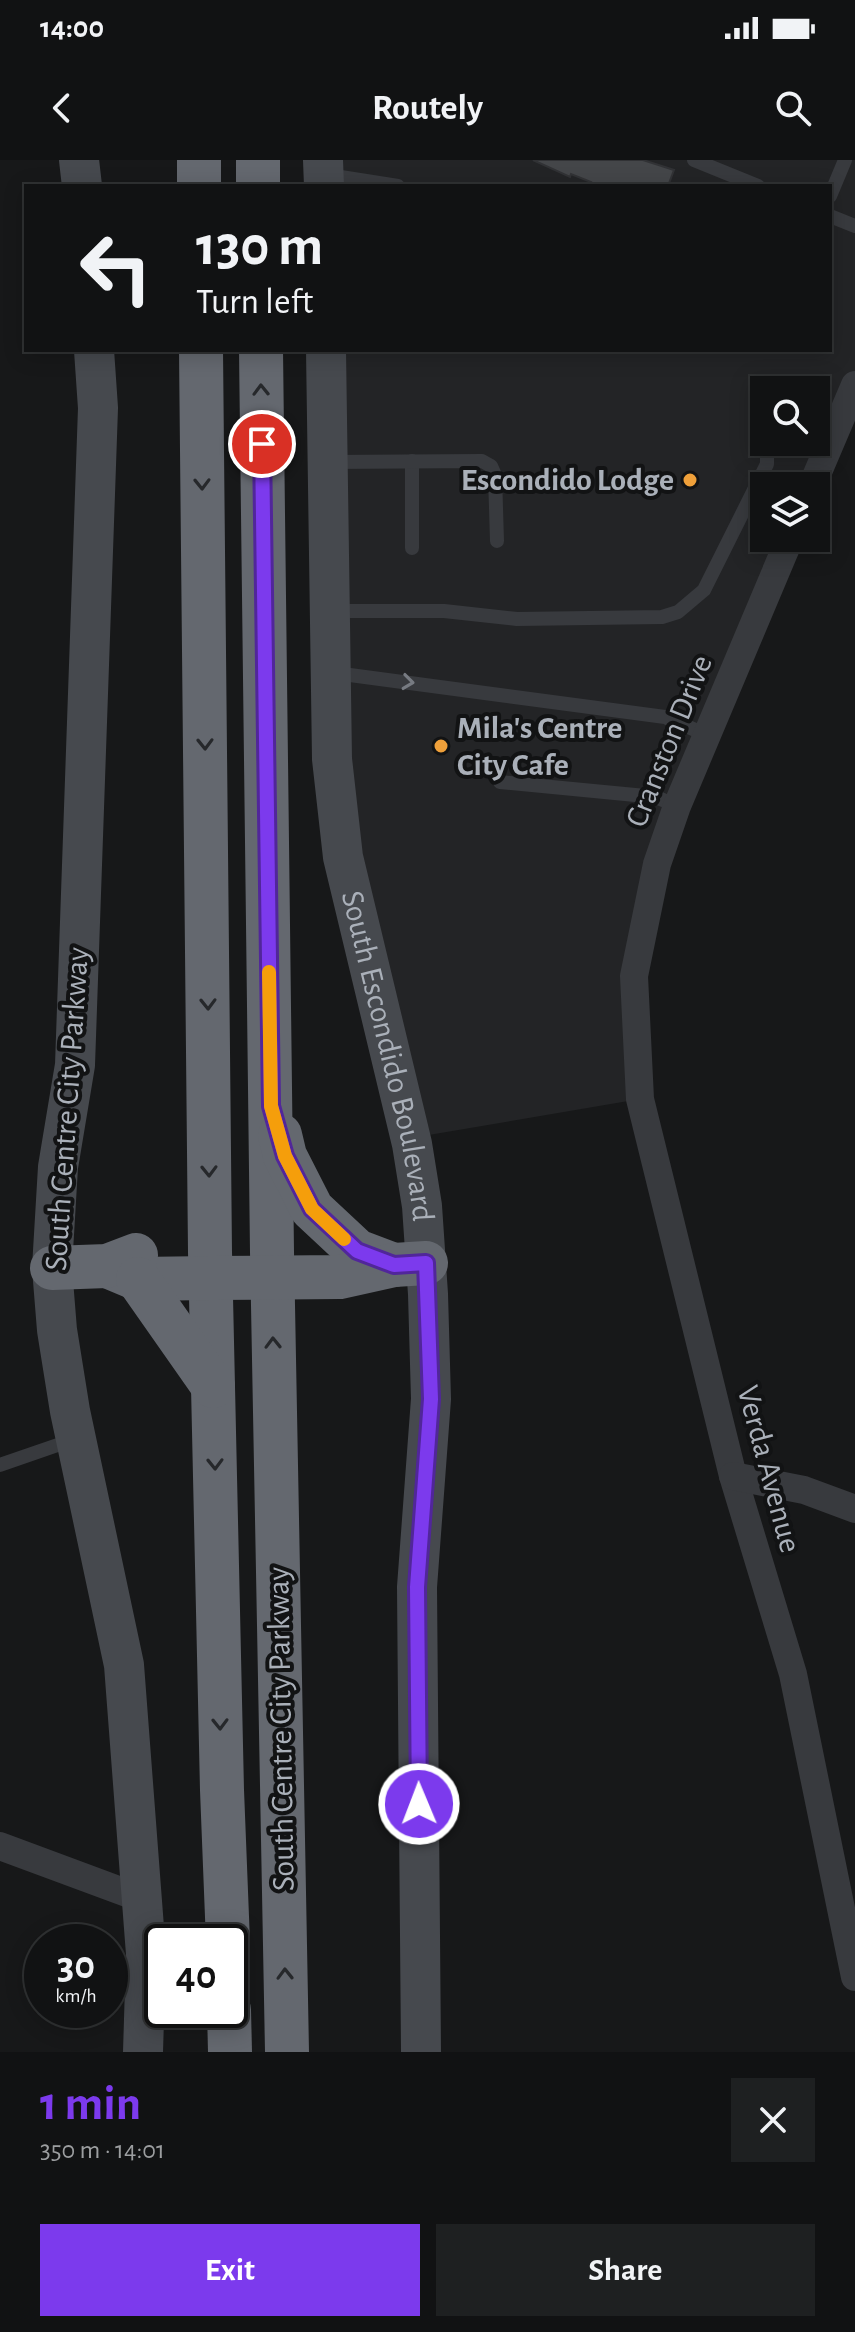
<!DOCTYPE html>
<meta charset="utf-8">
<style>
:root{--surface:#111213;--page:#1e2021;--text:#f1f3f6;--muted:#9c9ea0;--line:#303233;--accent:#7c3aed}
body{margin:0;font-family:"Alegreya Sans",sans-serif;background:var(--page);color:var(--text);height:100vh;display:flex;flex-direction:column;font-size:30px;white-space:nowrap}
*{box-sizing:border-box;margin:0}
p{font-size:26px;color:var(--muted)}
.icon{flex:none;width:44px;height:44px;fill:none;stroke:currentColor;stroke-width:2;stroke-linecap:round;stroke-linejoin:round}
.map{position:relative;height:1892px;overflow:hidden}
.sheet{display:flex;flex-direction:column;background:var(--surface);flex:1}
.sheet>*{flex:none}
.guide{position:absolute;left:24px;top:24px;width:808px;height:168px;border-radius:0px;box-shadow:0 4px 20px #0003,0 0 0 2px var(--line);background:#111213;color:var(--text);overflow:hidden}
.controls{position:absolute;left:750px;top:216px;display:grid;gap:16px}
.controls a{display:grid;place-items:center;width:80px;height:80px;border-radius:0px;background:var(--surface);box-shadow:0 4px 20px #0003,0 0 0 2px var(--line);font-size:40px}
.speed{position:absolute;left:24px;top:1764px;display:flex;gap:16px;font-size:40px;font-weight:700;text-align:center}
.speed>*{display:grid;place-content:center;width:104px;height:104px;border-radius:50%;background:var(--surface);box-shadow:0 4px 20px #0003,0 0 0 2px var(--line);line-height:1}
.speed small{font-size:20px;font-weight:400}
.speed .limit{border:4px solid #111;border-radius:12px;background:#fff;color:#111}
.pin{position:absolute;display:grid;place-items:center;width:68px;height:68px;color:#fff;margin:-34px;border:4px solid #fff;border-radius:50%;box-shadow:0 2px 8px #0007}
.me{position:absolute;width:88px;margin:-44px;rotate:359deg;stroke-linejoin:round;filter:drop-shadow(0 0 6px #0008)}
.turn{display:flex;align-items:center;gap:28px;height:168px;padding:0 40px;font-size:36px}
.turn .icon{width:104px;height:104px;stroke-width:2.5}
.turn b{display:block;font-size:56px;line-height:68px}
.round{display:grid;place-items:center;flex:none;width:84px;height:84px;border-radius:0px;background:var(--page)}
.headline{display:flex;align-items:center;justify-content:space-between;height:136px;padding:0 40px}
h1{font-size:48px;font-weight:700;line-height:60px;color:var(--accent)}
.button{display:flex;gap:16px;margin-top:auto;padding:16px 40px}
.button a{flex:1;height:92px;border-radius:0px;background:var(--accent);color:#fff;font-size:32px;font-weight:700;line-height:92px;text-align:center}
.button a+a{background:var(--page);color:var(--text)}
.status{display:flex;justify-content:space-between;align-items:center;height:56px;padding:0 40px;background:var(--surface);direction:ltr}
.status svg{height:22px;fill:currentColor}
header{display:flex;justify-content:space-between;align-items:center;height:104px;padding:0 40px;background:var(--surface);font-size:36px;font-weight:700}
.map>svg:first-child{display:block}
</style>
<div class="status"><b>14:00</b><svg viewBox="0 0 49 12"><path d="M0 12V9h3v3zM5 12V6h3v6zM10 12V3h3v9zM15 12V0h3v12zM26 1h20v11H26zM47 4h2v5h-2z"/></svg></div>
<header><svg class="icon" aria-label="back" viewBox="0 0 24 24"><path d="M15 5l-7 7 7 7"/></svg>Routely<svg class="icon" aria-label="search" viewBox="0 0 24 24"><circle cx="10" cy="10" r="6"/><path d="M15 15l6 6"/></svg></header>
<div class="map">
<svg width="855" height="1892" viewBox="0 0 855 1892">
<rect width="100%" height="100%" fill="#171819"/>
<!-- built -->
<path fill="#232426" fill-rule="evenodd" d="M323,0H855V225L812,326H764V378H790L707,575L634,816L640,939L411,978L343,697L326,190H830V26H324ZM764,230H816V282H764Z"/>
<!-- building -->
<polygon fill="#444649" stroke="#313235" stroke-width="2" points="533,0 643,0 674,10 668,26 589,26 591,22 571,14 570,17"/>
<g fill="none" stroke-linecap="round" stroke-linejoin="round">
<!-- lane -->
<g stroke="#383a3e" stroke-width="14">
<polyline points="694,0 758,26"/>
<polyline points="328,15 398,26"/>
<polyline points="830,36 845,0"/>
<polyline points="830,56 855,66"/>
<polyline points="412,301 412,388"/>
<polyline points="329,302 482,301 491,306 495,315 497,381"/>
<polyline points="334,451 444,451 517,459 662,457 678,452 704,430 767,304 767,282"/>
<polyline points="335,513 665,557 707,575"/>
<polyline points="500,622 656,637 677,646"/>
<polyline points="0,1305 75,1279"/>
</g>
<!-- street -->
<g stroke="#383a3e" stroke-width="28">
<polyline points="812,326 855,225"/>
<polyline points="790,378 677,646 657,704 634,816 640,939 733,1316 793,1514 855,1817"/>
<polyline points="733,1316 804,1330 855,1349"/>
<polyline points="0,1686 140,1738"/>
</g>
<!-- secondary -->
<g stroke="#46494e" stroke-width="40">
<polyline points="79,0 82,26"/>
<polyline points="323,0 324,26"/>
<polyline points="94,190 98,248 75,905 58,1007 52,1108 57,1170 70,1251 124,1505 146,1794 143,1892"/>
<path id="s1" d="M326,190L332,599L343,697L412,984L422,1046L428,1134L431,1239L417,1427L421,1892"/>
</g>
<!-- highway -->
<g stroke="#64686f" stroke-width="44">
<polyline points="199,0 199,26"/>
<polyline points="258,0 258,26"/>
<polyline points="201,190 210,1092 222,1630 228,1782"/>
<polyline points="261,190 272,1092 287,1892"/>
<polyline points="280,975 285,996 312,1049 357,1091 394,1105"/>
<polyline points="107,1106 138,1119 211,1118 340,1117 394,1105 426,1103"/>
<polyline points="52,1108 107,1106 136,1095"/>
<polyline points="138,1119 213,1226"/>
<polyline points="229,1850 230,1892"/>
</g>
</g>
<!-- one-way arrows -->
<defs><path id="oneway-chevron" d="M-2-3.5L2.5 0L-2 3.5" fill="none" stroke-width="1.6" stroke-linecap="round" stroke-linejoin="round" transform="scale(2)"/></defs>
<g stroke="#26282b">
<use href="#oneway-chevron" transform="translate(261 230) rotate(-91)"/>
<use href="#oneway-chevron" transform="translate(202 324) rotate(89)"/>
<use href="#oneway-chevron" transform="translate(205 584) rotate(89)"/>
<use href="#oneway-chevron" transform="translate(208 844) rotate(89)"/>
<use href="#oneway-chevron" transform="translate(209 1011) rotate(89)"/>
<use href="#oneway-chevron" transform="translate(273 1183) rotate(-91)"/>
<use href="#oneway-chevron" transform="translate(215 1304) rotate(89)"/>
<use href="#oneway-chevron" transform="translate(220 1564) rotate(89)"/>
<use href="#oneway-chevron" transform="translate(285 1814) rotate(-91)"/>
</g>
<use stroke="#777b82" href="#oneway-chevron" transform="translate(408 522) rotate(7)"/>
<g fill="none" stroke-linecap="round" stroke-linejoin="round">
<!-- route casing -->
<g stroke="#51269a" stroke-width="20">
<polyline id="route" points="262,284 271,946 285,996 312,1049 357,1091 394,1105 426,1103 431,1239 417,1427 419,1644"/>
</g>
<!-- route -->
<use href="#route" stroke="#7c3aed" stroke-width="14"/>
<!-- slow -->
<polyline stroke="#f59e0b" stroke-width="14" points="269,812 271,946 285,996 312,1049 344,1079"/>
</g>
<!-- markers -->
<g fill="#efa03a" stroke="#121314" stroke-width="3">
<circle cx="690" cy="320" r="8"/>
<circle cx="441" cy="586" r="8"/>
</g>
<g text-anchor="middle" dominant-baseline="central" stroke-width="8" stroke-linejoin="round" paint-order="stroke">
<!-- poi labels -->
<g font-size="32" font-weight="bold" fill="#aab0b9" stroke="#121314" text-anchor="end">
<text x="674" y="320">Escondido Lodge</text>
<text x="457" y="568" text-anchor="start">Mila's Centre<tspan x="457" dy="37">City Cafe</tspan></text>
</g>
<!-- street labels -->
<g font-size="32" fill="#aab0b9" stroke="#121314">
<text transform="translate(669 581) rotate(-68)">Cranston Drive</text>
<text stroke="none"><textPath href="#s1" startOffset="712">South Escondido Boulevard</textPath></text>
<text transform="translate(67 949) rotate(-86)">South Centre City Parkway</text>
<text transform="translate(769 1309) rotate(75)">Verda Avenue</text>
<text transform="translate(281 1569) rotate(-91)">South Centre City Parkway</text>
</g>
</g>
</svg>
<div class="controls">
<a><svg class="icon" aria-label="search" viewBox="0 0 24 24"><circle cx="10" cy="10" r="6"/><path d="M15 15l6 6"/></svg></a>
<a><svg class="icon" aria-label="layers" viewBox="0 0 24 24"><path d="M12 4l9 5-9 5-9-5zM3 14l9 5 9-5"/></svg></a>
</div>
<div class="speed"><div>30<small>km/h</small></div><div class="limit">40</div></div>
<div class="pin" style="left:262px;top:284px;background:#d93025"><svg class="icon" aria-label="arrive" viewBox="0 0 24 24"><path d="M6 21V4h12l-3 4 3 4H6"/></svg></div>
<svg class="me" style="left:419px;top:1644px" viewBox="-20 -20 40 40"><circle r="17" fill="#7c3aed" stroke="#fff" stroke-width="3"/><path d="M0-11L8 9 0 5-8 9z" fill="#fff"/></svg>
<div class="guide">
<div class="turn"><svg class="icon" aria-label="left" viewBox="0 0 24 24"><path d="M17 20v-9H6M10 6l-5 5 5 5"/></svg><div><b>130 m</b>Turn left</div></div>
</div>
</div>
<section class="sheet">
<div class="headline"><div><h1>1 min</h1><p>350 m · 14:01</p></div><a class="round"><svg class="icon" aria-label="close" viewBox="0 0 24 24"><path d="M6 6l12 12M18 6L6 18"/></svg></a></div>
<div class="button"><a>Exit</a><a>Share</a></div>
</section>
